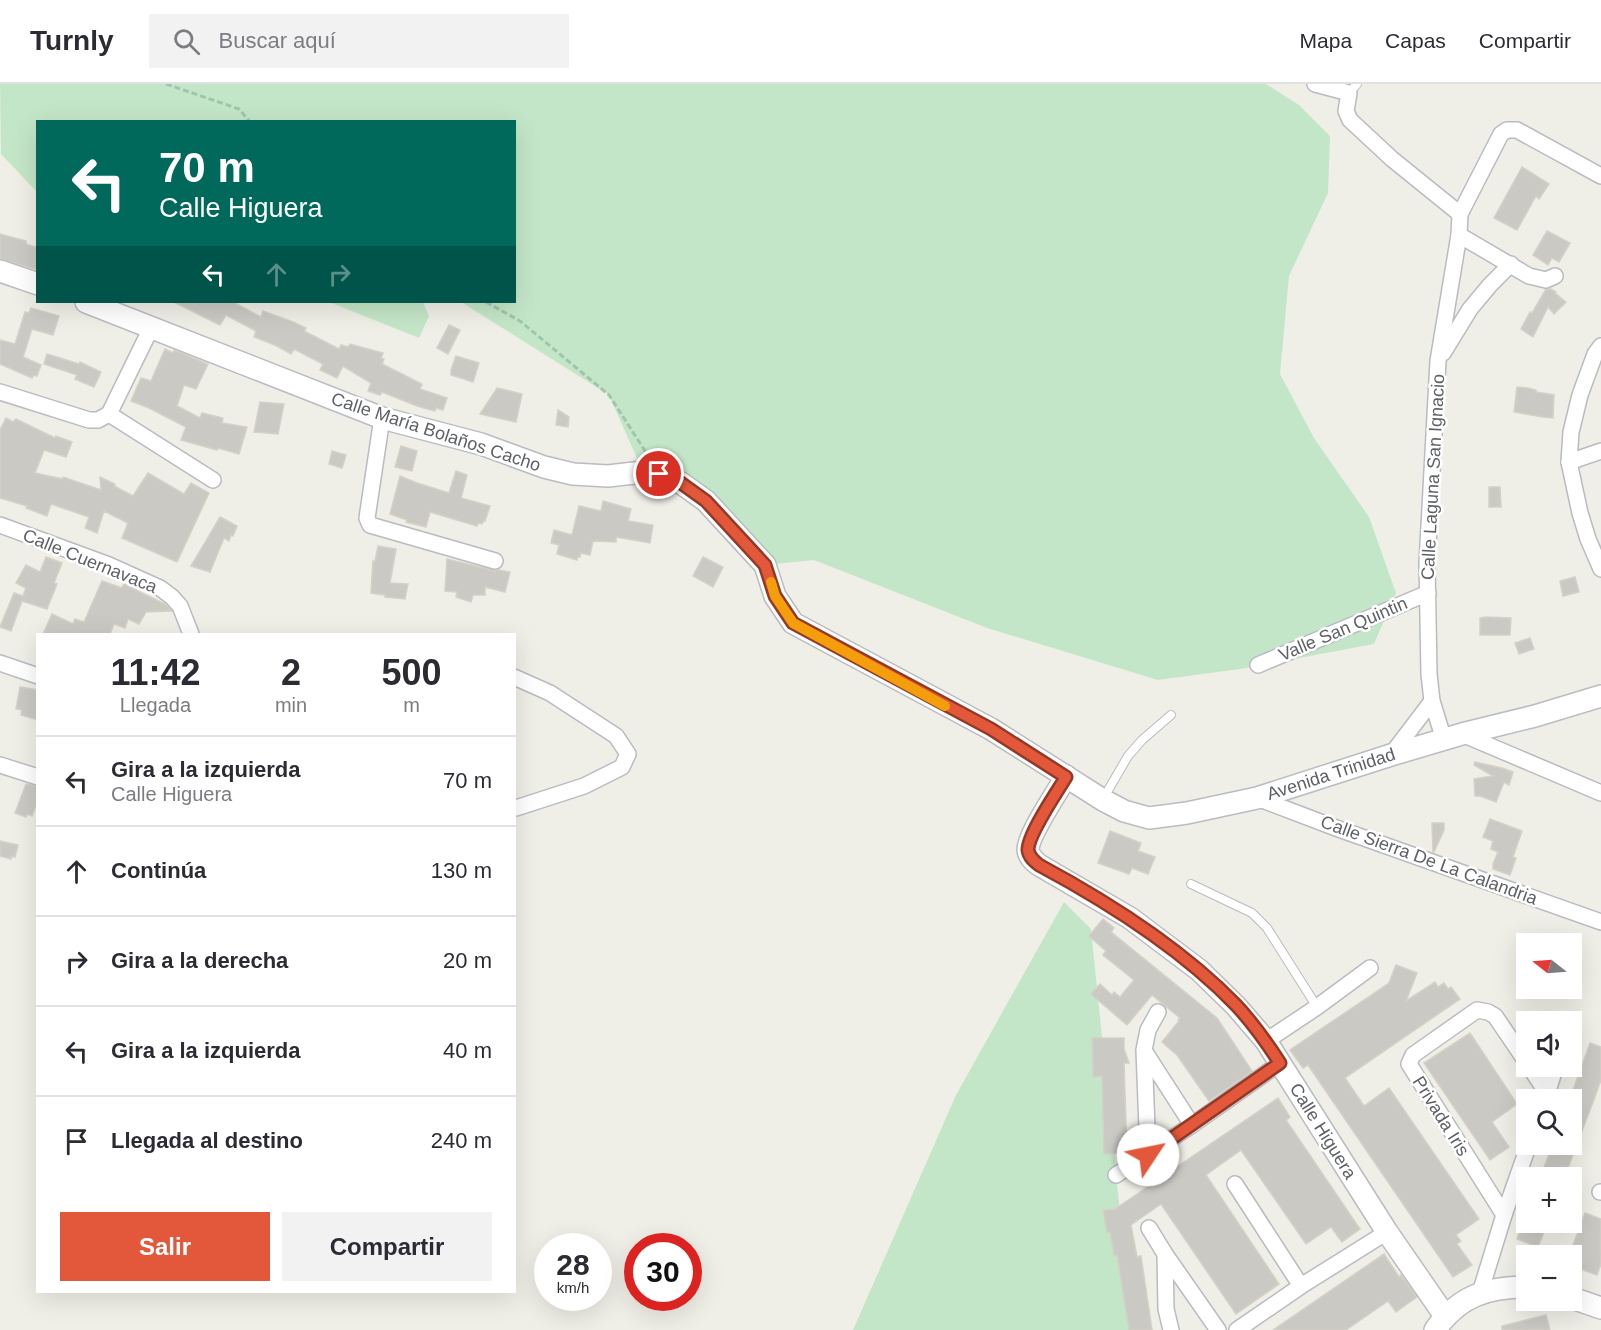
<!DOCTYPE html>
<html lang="es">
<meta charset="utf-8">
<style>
:root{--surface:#fff;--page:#f2f2f3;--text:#2b2b33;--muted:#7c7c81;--line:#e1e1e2;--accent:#e3573a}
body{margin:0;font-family:Arial,sans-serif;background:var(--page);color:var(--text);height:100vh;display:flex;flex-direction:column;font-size:22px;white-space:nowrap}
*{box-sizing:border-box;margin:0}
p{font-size:20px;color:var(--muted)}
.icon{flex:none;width:33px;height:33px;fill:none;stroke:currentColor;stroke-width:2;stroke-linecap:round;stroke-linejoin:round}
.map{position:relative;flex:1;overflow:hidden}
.details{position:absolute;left:36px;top:549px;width:480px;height:660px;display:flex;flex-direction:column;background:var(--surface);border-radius:0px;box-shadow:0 6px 24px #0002}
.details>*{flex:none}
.hud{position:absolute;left:36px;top:36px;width:480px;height:183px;border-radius:0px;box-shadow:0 6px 24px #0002;background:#00695c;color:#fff;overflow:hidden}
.needle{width:39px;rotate:287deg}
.controls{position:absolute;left:1516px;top:849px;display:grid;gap:12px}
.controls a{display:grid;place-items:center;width:66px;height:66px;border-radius:0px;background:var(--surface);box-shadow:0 6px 24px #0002;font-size:30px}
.speed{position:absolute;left:534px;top:1149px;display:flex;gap:12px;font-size:30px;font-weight:700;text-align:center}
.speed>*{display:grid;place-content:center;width:78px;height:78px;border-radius:50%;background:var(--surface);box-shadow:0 6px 24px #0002;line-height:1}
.speed small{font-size:15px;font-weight:400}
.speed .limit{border:9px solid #d22;background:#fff;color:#111}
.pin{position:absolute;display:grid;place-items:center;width:51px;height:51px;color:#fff;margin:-26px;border:3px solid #fff;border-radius:50%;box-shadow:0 2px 6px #0007}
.me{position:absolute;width:66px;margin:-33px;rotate:56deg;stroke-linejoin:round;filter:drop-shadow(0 0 4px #0008)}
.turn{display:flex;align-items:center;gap:21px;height:126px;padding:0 24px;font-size:27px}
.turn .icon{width:78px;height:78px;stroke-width:2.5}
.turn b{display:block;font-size:42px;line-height:51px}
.lanes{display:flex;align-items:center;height:57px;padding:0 24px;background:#0003;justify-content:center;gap:30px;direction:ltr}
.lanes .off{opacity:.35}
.eta{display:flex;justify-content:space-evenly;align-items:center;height:102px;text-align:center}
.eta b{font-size:36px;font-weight:700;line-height:42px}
.button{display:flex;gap:12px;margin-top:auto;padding:12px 24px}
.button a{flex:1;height:69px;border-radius:0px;background:var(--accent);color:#fff;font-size:24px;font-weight:700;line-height:69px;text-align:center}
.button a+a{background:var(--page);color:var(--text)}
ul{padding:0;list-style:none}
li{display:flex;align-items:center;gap:18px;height:90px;padding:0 24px;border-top:2px solid var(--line)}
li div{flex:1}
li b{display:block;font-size:22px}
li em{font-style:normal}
header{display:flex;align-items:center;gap:36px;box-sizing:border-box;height:84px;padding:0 30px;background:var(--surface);border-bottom:2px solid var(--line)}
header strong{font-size:28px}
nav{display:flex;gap:33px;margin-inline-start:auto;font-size:21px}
.search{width:420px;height:54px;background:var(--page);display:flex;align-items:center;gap:15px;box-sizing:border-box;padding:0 21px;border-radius:0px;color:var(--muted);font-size:22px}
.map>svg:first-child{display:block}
</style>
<header>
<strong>Turnly</strong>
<div class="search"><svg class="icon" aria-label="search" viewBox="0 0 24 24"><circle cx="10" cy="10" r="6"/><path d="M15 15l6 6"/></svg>Buscar aquí</div>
<nav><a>Mapa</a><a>Capas</a><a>Compartir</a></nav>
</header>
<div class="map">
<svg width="1601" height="1246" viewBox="0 0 1601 1246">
<rect width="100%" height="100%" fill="#f0efe7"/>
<!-- green -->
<g fill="#c4e6c8">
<polygon points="0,0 1266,0 1299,21 1330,52 1328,109 1289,192 1280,290 1314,354 1369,433 1396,509 1374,560 1240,585 1158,596 987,544 814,476 765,481 706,417 643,388 609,311 461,218 514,218 514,38 38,38 37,108 1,70"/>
<polygon points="329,218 423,218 429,232 419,254"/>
<polygon points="1064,818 1091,845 1132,1246 853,1246 956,1011"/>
</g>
<!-- building -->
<g fill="#cbc9c4" stroke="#d4d1c5" stroke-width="1.5">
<polygon points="1522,83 1549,100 1539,115 1536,112 1517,146 1494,134"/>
<polygon points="1547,147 1570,159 1559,178 1552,174 1548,181 1533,171"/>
<polygon points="0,150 26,157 26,160 38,164 38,186 0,175"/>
<polygon points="1546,205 1551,205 1556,208 1555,209 1566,218 1554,230 1548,223 1533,253 1521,245 1530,228 1532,229"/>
<polygon points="174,218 233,218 261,233 263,227 293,238 306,244 304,247 339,265 341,261 348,263 350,260 383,269 381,274 384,275 382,280 422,300 420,305 447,314 443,326 436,324 435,327 417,322 382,308 380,311 368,307 371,299 343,282 337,294 320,286 323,280 294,265 291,270 275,261 254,253 256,247 226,231 220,241"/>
<polygon points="31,224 59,232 53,251 32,245 23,273 41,281 37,292 34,291 32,294 0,280 0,256 15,260 25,228 29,229"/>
<polygon points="449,241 460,246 448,270 437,264"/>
<polygon points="165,265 173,269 174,266 208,280 196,305 184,301 177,322 200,334 202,329 223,334 222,339 247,343 239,370 218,364 217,366 181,356 186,343 149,324 131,317 141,294 151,297"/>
<polygon points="47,270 79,280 80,278 101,288 94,303 75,295 77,291 44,280"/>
<polygon points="456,272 479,279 473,298 451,291 451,286"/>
<polygon points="1517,303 1528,304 1536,306 1536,308 1554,311 1553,334 1543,333 1514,328"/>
<polygon points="497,304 522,310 516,338 480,330"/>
<polygon points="260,318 284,320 278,350 254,348"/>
<polygon points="558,326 569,333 568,343 556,341"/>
<polygon points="6,334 13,338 16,335 55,354 56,352 72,358 66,373 44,366 35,389 63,395 63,393 101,406 100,393 115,400 114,402 133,412 148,389 184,410 191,399 209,409 177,478 122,454 128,439 104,427 97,449 85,444 89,433 51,420 47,432 26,424 27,422 0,414 0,346"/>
<polygon points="401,362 417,367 412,387 395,383"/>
<polygon points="332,367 346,371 342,384 329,380"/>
<polygon points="456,387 467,391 461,414 490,422 485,437 484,436 482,440 478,439 477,442 430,428 426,443 406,438 407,436 390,430 400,392 417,399 449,409"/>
<polygon points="1489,403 1500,403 1501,423 1489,423"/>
<polygon points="603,417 631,425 628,437 653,441 650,459 616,453 616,458 593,457 590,471 581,469 580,473 578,473 577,476 557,470 559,461 551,459 554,446 572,451 579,422 601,427"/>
<polygon points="220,433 237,442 233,452 231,451 229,457 224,454 210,488 191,482"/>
<polygon points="378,462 396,465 390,499 408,500 405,515 385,513 385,511 371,509 373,477 375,477"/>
<polygon points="46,473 62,479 54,499 57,500 47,525 22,517 11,547 0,543 14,509 23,512 26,504 16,499 26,481 40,488"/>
<polygon points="703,473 723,483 713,503 693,492"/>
<polygon points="447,475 492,486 499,486 510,488 505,508 485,503 485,511 473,511 471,518 456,513 457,508 445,507"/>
<polygon points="1575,493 1579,508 1563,512 1560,497"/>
<polygon points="102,497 122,504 124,500 165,520 172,527 146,528 139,540 128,535 125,544 114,540 110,550 43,550 52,530 73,540 75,535 84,538"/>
<polygon points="1485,533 1511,534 1510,551 1480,551 1480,534"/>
<polygon points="1530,554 1534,565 1519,570 1515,559"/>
<polygon points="20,603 38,606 38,625 35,635 21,631 22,626 16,625"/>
<polygon points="1475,678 1502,684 1513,688 1509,701 1504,698 1496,718 1480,712 1475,712 1474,695 1493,692 1474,681"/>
<polygon points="26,700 38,702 38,716 32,732 27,730 26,733 15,729"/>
<polygon points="1490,735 1522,747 1513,773 1516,774 1510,791 1493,785 1493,780 1498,768 1491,765 1493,757 1483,753"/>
<polygon points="1432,739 1444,739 1444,746 1434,768 1433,768"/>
<polygon points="1110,747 1141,759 1138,767 1155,773 1148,790 1132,784 1129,790 1098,779"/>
<polygon points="0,757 18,761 15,773 12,772 11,775 0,772"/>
<polygon points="1103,835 1114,844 1111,848 1217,934 1252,987 1209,1017 1177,971 1162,958 1179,937 1178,936 1180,934 1152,911 1127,941 1091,910 1100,900 1112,911 1114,908 1120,913 1134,896 1103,871 1106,867 1089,852"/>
<polygon points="1396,881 1417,889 1406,917 1435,898 1438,903 1444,899 1448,905 1451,903 1460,915 1345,994 1364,1022 1389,1004 1479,1135 1456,1151 1461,1157 1457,1160 1472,1181 1453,1193 1308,981 1303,984 1290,966 1389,899"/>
<polygon points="1470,949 1517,1020 1492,1038 1509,1063 1490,1076 1424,979"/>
<polygon points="1092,954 1124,954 1124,965 1129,979 1124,979 1127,1069 1104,1070 1102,992 1093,993"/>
<polygon points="1590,959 1601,963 1601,996 1593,1018 1565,1092 1562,1091 1561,1094 1540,1094 1553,1060 1572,1060 1572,1009"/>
<polygon points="1278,1014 1290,1033 1286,1036 1360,1145 1342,1158 1331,1143 1306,1160 1241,1066 1206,1091 1279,1200 1236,1230 1161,1120 1131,1141 1137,1173 1141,1172 1152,1246 1129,1246 1117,1171 1114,1172 1110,1148 1107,1149 1103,1126 1115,1125"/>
<polygon points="1585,1129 1601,1135 1601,1180 1597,1191 1572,1182 1576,1172 1569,1172"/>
<polygon points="1523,1138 1548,1138 1538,1163 1517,1155"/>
<polygon points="1384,1170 1399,1193 1401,1191 1417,1213 1407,1220 1396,1228 1388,1217 1346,1246 1273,1246"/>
<polygon points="1546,1231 1550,1246 1502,1246 1502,1242"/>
</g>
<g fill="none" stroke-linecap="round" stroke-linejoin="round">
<!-- lane casing -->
<g stroke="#b9bbc0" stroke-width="10">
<g id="lane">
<polyline points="1349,9 1357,0"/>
<polyline points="1103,715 1128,672 1142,656 1171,631"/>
<polyline points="1191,800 1252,829 1267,844 1317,923"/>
</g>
</g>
<!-- street casing -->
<g stroke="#b9bbc0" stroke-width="18">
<g id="street">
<polyline points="1315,0 1349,9 1346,27 1350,36 1392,75 1460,130"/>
<polyline points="1459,151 1529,192 1546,196 1555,192"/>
<polyline points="1601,262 1595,270 1580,311 1571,348 1569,378 1580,429 1588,455 1601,485"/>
<polyline points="1443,269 1470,225 1490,201 1511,180"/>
<polyline points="0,308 89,336 98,336 109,330"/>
<polyline points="109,330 213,396"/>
<polyline points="109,330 152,242"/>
<polyline points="382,334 367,434 370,441 495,477"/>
<polyline points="1569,378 1601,367"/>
<polyline points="0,441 109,481 160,504 172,513 180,522 191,550"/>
<polyline points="0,579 38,592"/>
<polyline points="1258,581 1428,509"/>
<polyline points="514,593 550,609 616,652 628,670 622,683 584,702 516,724 514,723"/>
<polyline points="1462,650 1601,709"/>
<polyline points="1444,656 1432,617 1429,590 1427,479 1438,277 1459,151 1460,130 1501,50 1507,46 1517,46 1601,92"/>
<polyline points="1391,671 1432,617"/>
<polyline points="0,681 38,693"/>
<polyline points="1257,714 1336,744 1601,838"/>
<polyline points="1266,957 1317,923 1370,884"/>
<polyline points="1145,968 1192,1041"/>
<polyline points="1529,982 1547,1009"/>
<polyline points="1545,1016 1556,982"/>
<polyline points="1148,1071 1144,966 1148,946 1158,928"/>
<polyline points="1116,1091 1192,1041 1280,979"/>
<polyline points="1235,1100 1301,1202"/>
<polyline points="1600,1108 1601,1108"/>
<polyline points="1504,1131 1409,980 1413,971 1477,926 1488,928 1495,932 1527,979"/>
<polyline points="1149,1144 1165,1170 1166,1225 1171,1246"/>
<polyline points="1165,1170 1218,1246"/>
<polyline points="1480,1209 1504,1131 1529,1060"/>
<polyline points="1237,1246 1301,1202 1387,1148"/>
</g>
</g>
<!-- secondary casing -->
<g stroke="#babcc1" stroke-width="24">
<g id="secondary">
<polyline points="0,187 38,200"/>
<polyline points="86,218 382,334 481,360 544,383 573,390 608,392 643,388 659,390 681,399 706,417 765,481 775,512 793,539 991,645 1103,716 1124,727 1149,734 1187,729 1257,714 1391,671 1462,650 1535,632 1601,612"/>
<path d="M1066,692C1058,708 1028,750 1028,766C1029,773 1034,777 1039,781L1130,834L1199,886L1236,922L1266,957L1387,1148L1445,1232"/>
<polyline points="1572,1214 1601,1224"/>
<path d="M1435,1246C1459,1212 1487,1203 1527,1203"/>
</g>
</g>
<!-- path -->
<g stroke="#9ec6ad" stroke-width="3" stroke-dasharray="6 3" stroke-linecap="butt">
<polyline points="166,0 239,25 250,38"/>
<polyline points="486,218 520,237 609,311 647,370"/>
</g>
<!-- lane -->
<use href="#lane" stroke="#fff" stroke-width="8"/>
<!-- street -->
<use href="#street" stroke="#fff" stroke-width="15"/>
<!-- secondary -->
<use href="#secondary" stroke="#fff" stroke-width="21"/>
</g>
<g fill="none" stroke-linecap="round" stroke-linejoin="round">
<!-- route casing -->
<g stroke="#943926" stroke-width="15">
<path id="route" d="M659,390L681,399L706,417L765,481L775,512L793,539L991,645L1066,693C1057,708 1028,750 1028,766C1029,773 1034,777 1039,781C1108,818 1181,864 1236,921C1253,939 1267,959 1280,979L1148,1071"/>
</g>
<!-- route -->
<use href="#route" stroke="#e3573a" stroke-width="10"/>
<!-- slow -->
<polyline stroke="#f59e0b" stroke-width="10" points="771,498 775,512 793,539 945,622"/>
</g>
<g text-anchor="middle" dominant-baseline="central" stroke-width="5" stroke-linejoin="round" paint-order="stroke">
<!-- street labels -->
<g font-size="18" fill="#5e6166" stroke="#fff">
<text transform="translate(436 348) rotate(18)">Calle María Bolaños Cacho</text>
<text transform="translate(1433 393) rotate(-87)">Calle Laguna San Ignacio</text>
<text transform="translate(90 477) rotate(22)">Calle Cuernavaca</text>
<text transform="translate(1343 545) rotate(-23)">Valle San Quintin</text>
<text transform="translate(1331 690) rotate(-18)">Avenida Trinidad</text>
<text transform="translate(1429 776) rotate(20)">Calle Sierra De La Calandria</text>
<text transform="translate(1441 1032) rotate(58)">Privada Iris</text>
<text transform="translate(1323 1047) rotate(58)">Calle Higuera</text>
</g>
</g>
</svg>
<div class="controls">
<a><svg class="needle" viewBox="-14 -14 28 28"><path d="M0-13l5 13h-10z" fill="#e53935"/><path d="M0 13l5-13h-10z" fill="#7c7c81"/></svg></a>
<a><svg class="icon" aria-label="sound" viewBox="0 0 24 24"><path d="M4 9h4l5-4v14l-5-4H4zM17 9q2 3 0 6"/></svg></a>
<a><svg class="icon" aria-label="search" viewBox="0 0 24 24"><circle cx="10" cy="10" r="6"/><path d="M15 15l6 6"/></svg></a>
<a>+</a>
<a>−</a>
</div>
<div class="speed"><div>28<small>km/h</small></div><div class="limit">30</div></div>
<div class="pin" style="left:659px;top:390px;background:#d93025"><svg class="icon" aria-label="arrive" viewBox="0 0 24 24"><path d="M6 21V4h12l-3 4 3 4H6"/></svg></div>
<svg class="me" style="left:1148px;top:1071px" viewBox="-20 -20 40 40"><circle r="19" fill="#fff"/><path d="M0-13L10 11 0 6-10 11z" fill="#e3573a"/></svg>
<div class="hud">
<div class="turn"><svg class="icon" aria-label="left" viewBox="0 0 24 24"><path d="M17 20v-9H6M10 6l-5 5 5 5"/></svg><div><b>70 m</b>Calle Higuera</div></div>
<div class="lanes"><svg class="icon" aria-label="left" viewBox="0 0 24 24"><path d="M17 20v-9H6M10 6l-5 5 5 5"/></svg><svg class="icon off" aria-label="ahead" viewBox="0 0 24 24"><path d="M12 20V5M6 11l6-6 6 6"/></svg><svg class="icon off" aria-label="right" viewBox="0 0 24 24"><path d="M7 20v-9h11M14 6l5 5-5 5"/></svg></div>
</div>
<section class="details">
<div class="eta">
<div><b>11:42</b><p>Llegada</p></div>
<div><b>2</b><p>min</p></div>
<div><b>500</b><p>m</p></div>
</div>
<ul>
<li><svg class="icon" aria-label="left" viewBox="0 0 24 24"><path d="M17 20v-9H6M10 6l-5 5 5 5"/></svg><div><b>Gira a la izquierda</b><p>Calle Higuera</p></div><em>70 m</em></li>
<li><svg class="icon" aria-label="ahead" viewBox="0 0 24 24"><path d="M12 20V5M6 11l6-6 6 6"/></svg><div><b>Continúa</b></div><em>130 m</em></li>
<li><svg class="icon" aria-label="right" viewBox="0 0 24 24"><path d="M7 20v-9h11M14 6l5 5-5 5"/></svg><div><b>Gira a la derecha</b></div><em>20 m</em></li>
<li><svg class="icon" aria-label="left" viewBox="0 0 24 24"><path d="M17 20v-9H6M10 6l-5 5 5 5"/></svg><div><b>Gira a la izquierda</b></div><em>40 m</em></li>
<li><svg class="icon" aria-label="arrive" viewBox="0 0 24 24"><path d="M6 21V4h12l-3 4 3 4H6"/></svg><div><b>Llegada al destino</b></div><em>240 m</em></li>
</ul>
<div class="button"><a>Salir</a><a>Compartir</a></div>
</section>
</div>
